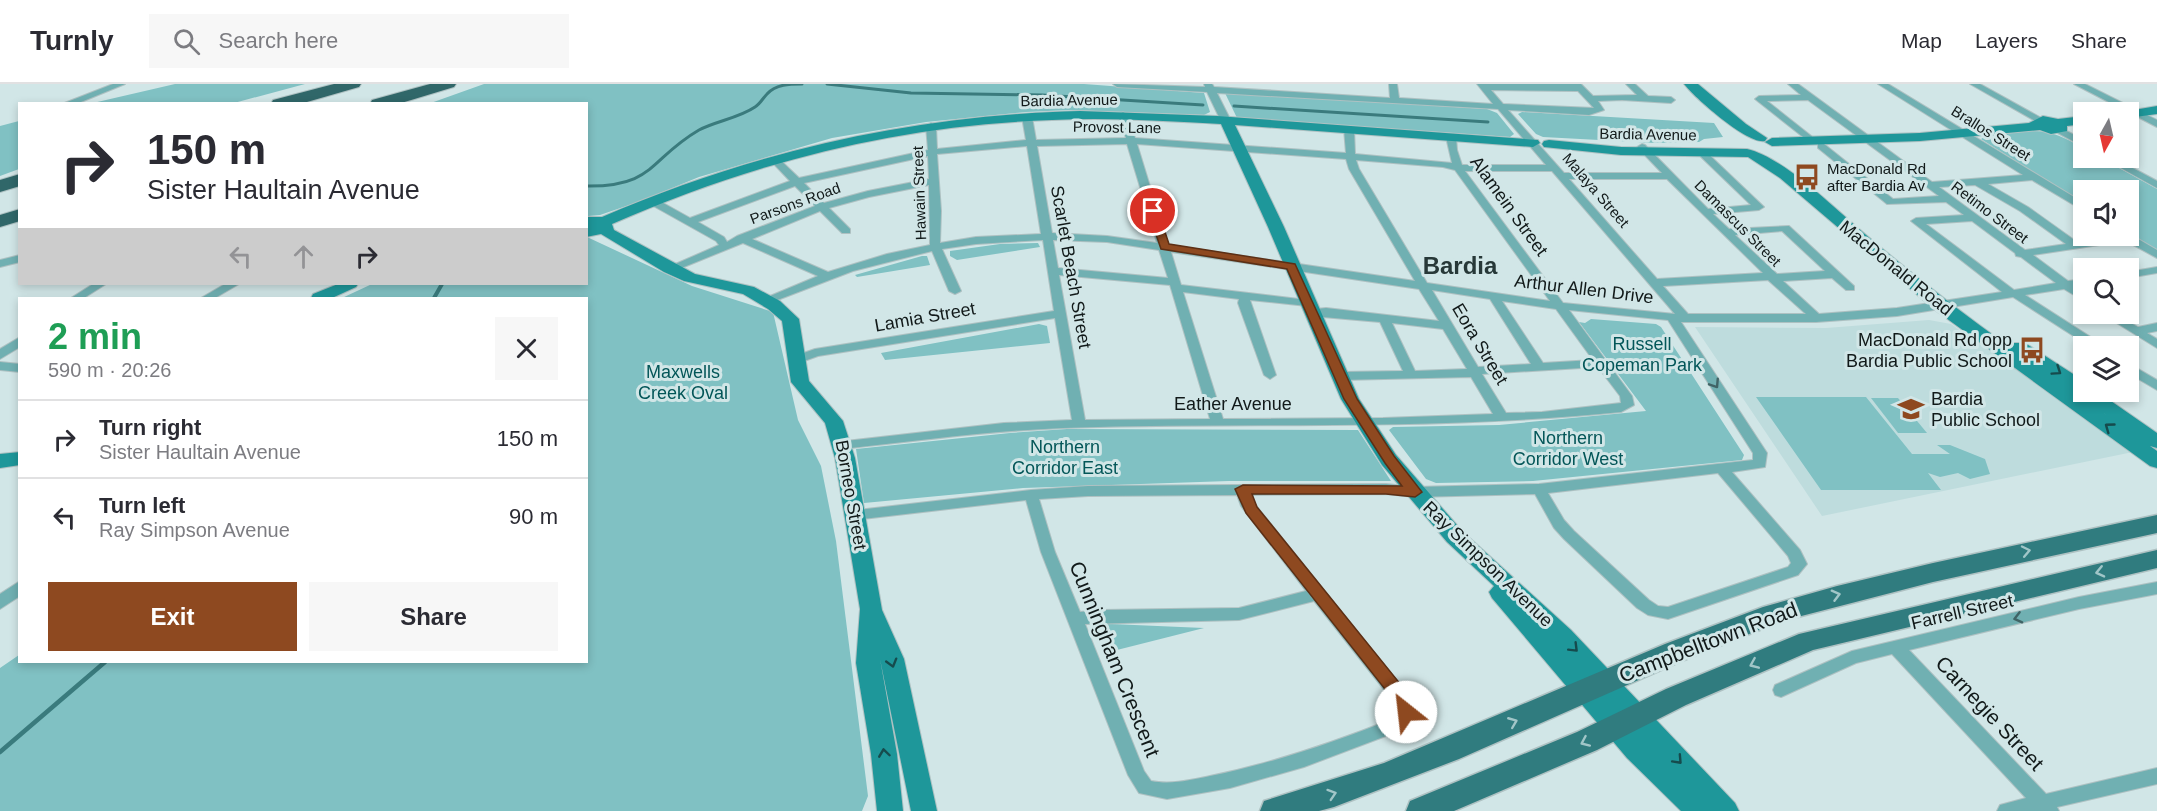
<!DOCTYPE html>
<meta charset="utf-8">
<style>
:root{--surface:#fff;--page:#f7f7f7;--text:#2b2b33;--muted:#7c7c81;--line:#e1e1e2;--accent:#8e4920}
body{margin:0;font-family:Arial,sans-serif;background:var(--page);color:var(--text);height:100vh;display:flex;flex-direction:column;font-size:22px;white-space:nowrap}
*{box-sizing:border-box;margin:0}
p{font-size:20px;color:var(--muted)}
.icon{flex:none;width:33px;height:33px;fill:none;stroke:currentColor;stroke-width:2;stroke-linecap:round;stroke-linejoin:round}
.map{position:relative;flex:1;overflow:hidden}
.drawer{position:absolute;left:18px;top:213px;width:570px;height:366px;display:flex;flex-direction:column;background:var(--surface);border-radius:0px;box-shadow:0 3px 9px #0003}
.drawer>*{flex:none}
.top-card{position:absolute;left:18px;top:18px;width:570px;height:183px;border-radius:0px;box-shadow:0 3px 9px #0003;background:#fff;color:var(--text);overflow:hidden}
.needle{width:39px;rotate:188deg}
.tools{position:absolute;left:2073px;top:18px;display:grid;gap:12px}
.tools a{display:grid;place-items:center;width:66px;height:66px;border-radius:0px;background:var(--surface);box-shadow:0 3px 9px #0003;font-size:30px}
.pin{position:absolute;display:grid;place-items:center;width:51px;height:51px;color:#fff;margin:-26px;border:3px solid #fff;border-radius:50%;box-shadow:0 2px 6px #0007}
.me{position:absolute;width:66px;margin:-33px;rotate:331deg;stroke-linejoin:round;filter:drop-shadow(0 0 4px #0008)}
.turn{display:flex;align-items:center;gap:21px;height:126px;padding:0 30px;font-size:27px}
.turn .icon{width:78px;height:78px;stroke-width:2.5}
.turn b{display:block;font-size:42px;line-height:51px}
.lanes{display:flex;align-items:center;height:57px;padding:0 30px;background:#0003;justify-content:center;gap:30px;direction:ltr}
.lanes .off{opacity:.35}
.round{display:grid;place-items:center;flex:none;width:63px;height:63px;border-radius:0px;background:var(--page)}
.head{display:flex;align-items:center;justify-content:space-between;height:102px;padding:0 30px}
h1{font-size:36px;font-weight:800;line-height:45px;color:#1e9e55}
.primary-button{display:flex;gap:12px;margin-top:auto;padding:12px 30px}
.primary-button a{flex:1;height:69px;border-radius:0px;background:var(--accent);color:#fff;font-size:24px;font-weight:800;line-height:69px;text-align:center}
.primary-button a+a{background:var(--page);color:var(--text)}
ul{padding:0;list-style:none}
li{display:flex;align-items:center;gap:18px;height:78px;padding:0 30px;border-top:2px solid var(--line)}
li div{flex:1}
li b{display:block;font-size:22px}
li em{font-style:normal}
header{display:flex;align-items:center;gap:36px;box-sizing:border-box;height:84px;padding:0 30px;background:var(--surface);border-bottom:2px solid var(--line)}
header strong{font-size:28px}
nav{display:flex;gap:33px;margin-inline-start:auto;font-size:21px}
.search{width:420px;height:54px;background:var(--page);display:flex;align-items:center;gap:15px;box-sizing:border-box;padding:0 21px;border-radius:0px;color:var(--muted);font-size:22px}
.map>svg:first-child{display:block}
</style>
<header>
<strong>Turnly</strong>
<div class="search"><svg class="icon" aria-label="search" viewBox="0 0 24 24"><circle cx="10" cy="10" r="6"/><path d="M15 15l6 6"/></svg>Search here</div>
<nav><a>Map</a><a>Layers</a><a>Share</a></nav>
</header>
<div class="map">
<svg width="2157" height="727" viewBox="0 0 2157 727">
<rect width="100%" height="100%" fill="#d1e6e7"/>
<!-- built -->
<polygon fill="#bedcdd" points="1929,236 1951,240 2133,368 1822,432 1695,243 1826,244"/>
<!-- green -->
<g fill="#80c1c3">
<polygon points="175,0 305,0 234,19 93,19"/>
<polygon points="484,0 1084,0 1204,9 1210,28 1204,31 1069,26 1026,28 926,38 832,54 699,93 638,118 600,131 588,132 586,20 428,20"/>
<polygon points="1225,9 1487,25 1497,29 1514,50 1510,53 1237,34"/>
<polygon points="1522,28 1714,39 1723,53 1704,55 1699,58 1655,59 1543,53 1536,50 1518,30"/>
<polygon points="19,37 19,85 0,92 0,42"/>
<path d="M2029,47C2051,46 2064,53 2083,64L2084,74H2101L2157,105V167L2129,149L2128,106H2084L2083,120L1981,55L1986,52Z"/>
<polygon points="587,153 692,202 773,228 798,336 821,382 836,457 868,712 862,727 0,727 0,584 19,571 20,578 586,578 586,214 342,214 372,200 586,200"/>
<polygon points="1038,159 1040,163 957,176 950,172 950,167 1000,160"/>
<polygon points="922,172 927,172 930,181 857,193 855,191"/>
<polygon points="1591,235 1656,240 1661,243 1744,371 1742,376 1533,397 1436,399 1426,395 1389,346 1393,343 1499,341 1646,327 1579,238 1585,239"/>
<polygon points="1039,240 1047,242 1050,259 885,276 881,269"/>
<polygon points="1756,313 1866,313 1912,370 1950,370 1937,361 1950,361 1985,375 1990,390 1970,395 1958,389 1940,393 1928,389 1941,406 1821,406"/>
<polygon points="1871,314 1898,314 1927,349 1898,349"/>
<polygon points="1067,345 1358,346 1391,397 1229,397 1023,404 864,419 856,365 1010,349"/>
<polygon points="1111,540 1204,544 1105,569 1093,541"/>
</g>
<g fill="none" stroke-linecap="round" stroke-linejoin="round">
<!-- stream-far2 -->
<g stroke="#3a7b7d" stroke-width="3">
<polyline points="827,0 911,9 1042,11 1203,21"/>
<polyline points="1234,22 1488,38"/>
<path d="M586,102C655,103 649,75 699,46C716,37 739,34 755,23C760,20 763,14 767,10C776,0 790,0 802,0"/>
</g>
<!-- stream-far1 -->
<polyline stroke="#3a7b7d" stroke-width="4" points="434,214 442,200"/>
<!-- stream -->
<polyline stroke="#3a7b7d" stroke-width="4.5" points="0,668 105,578"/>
<!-- street casing -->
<g stroke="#aec1c2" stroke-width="2">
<g id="street">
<polygon points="113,0 125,0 76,20 62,20"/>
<path d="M1113,0L1205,3L1204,0H1212L1214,3L1390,14L1389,0H1397L1399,14L1493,20L1477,0H1581L1593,12L1637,11L1626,0H1635L1648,12L1671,13L1675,16L1671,19L1622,16L1598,17L1604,26L1589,31L1508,26L1564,89H1662L1637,63L1642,60L1645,61L1708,125L1751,121L1696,68L1704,66L1764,123L1759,126L1713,130L1729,145L1789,142L1854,202V206H1846L1832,194L1783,197L1819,230L1897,224L2002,208L1911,137L1916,134L1964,131L1946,118L1887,120L1818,64V60H1824L1893,115L1939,112L1808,16L1767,17L1815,55L1817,57L1812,60L1755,15L1759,12L1801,11L1788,0H1798L1932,98L2023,91L1878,0H1888L2084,119V127L2032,96L1988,100L2028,123L2077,158L2128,152V149L2157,166V174L2126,157L2033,171L2068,197L2084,195V201L2076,203L2084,208V217L2064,205L2025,211L2100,259L2102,262H2089L2013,213L1897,232L1816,238H1681L1767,369L1765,383L1732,388L1800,466L1807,480L1798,491L1668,535L1648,531L1637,524L1564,455L1554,444L1535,410L1415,413L1386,410L1251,411L1253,418L1409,612C1415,625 1415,632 1407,644L1304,683L1230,704L1167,715L1139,709L1128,691L1041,468L1026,416L854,436L849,435L847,431L849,427L1031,406L1088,402L1386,400L1415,403L1539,400L1753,376V369L1668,236L1569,226L1632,312L1634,321L1621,328C1435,347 1250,338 1063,344C989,347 916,357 842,365L837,364L835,361L837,358L1004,339L1072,336L1055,234L818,272L796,280L790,276L792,273L815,265L1054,227L1043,156L976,160L942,165L961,207L955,210L949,207L932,167L853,187L767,220L763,219L761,217L763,215L818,192L743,159L674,187H666L664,185L719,161L716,157L648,119V115H656L690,134L790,97L771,77V73H777L799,94L928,66L926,42L931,39L936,42L937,65L1026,56L1022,33L1027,30L1032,33L1036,56L1126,54L1118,31L1123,28L1128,31L1135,54L1346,69L1344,45L1349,42L1354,45L1355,70L1452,79L1446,53L1451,50L1456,53L1457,66L1462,81H1546L1498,25L1217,9L1231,37L1226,40L1221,37L1207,8L1117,3ZM1491,6L1578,7L1594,24L1503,20ZM1127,60L1157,159L1107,152L1052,149L1037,62ZM1137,60L1346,75L1349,85L1415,197L1168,161ZM1027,62L1041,150L976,153L940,159L941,127L937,70ZM928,72L929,95L868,107L824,119L804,99ZM1356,76L1443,83L1455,86L1550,217L1427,199L1359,85ZM1465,87H1552L1675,230L1563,219ZM1569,95H1667L1763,189L1657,195ZM929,101L930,161L887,170L828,188L752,155L820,127L842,149H850V145L829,124L869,113ZM1975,101L2020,127L2066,160L2025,166L1939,103ZM795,102L815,122L737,152L727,158L724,153L698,138ZM1972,137L2015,169L2016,172L2021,173L2056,199L2014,206L1926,140ZM1782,147L1825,187L1777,190L1735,151ZM1053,156L1107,158L1159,166L1168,194L1058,184ZM1171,168L1419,205L1439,237L1326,224L1307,226L1305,228L1311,232L1380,238L1403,287L1341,288L1335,292L1341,296L1471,293L1493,330L1383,334L1223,335L1183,208L1239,215L1238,219L1264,291L1270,295L1276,291L1250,216L1307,222L1313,219L1307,216L1181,201ZM1059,191L1170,201L1210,335L1085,336ZM1768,196L1806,230H1688L1663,202ZM1432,206L1490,215L1531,280L1478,283ZM1502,217L1556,225L1593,276L1543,279ZM1392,239L1443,245L1467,285L1415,287ZM1598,283L1620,312L1621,319L1542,328L1506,329L1482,290ZM1718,389L1788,472L1791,479L1788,483L1668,523L1658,522L1649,516L1574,447L1564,436L1548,409ZM1237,411L1241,422L1306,507L1239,524L1102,526L1080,528L1055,468L1039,415L1088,412ZM1314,517L1396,621L1397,628L1395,634C1335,658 1274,679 1210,692C1191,696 1171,701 1151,697L1144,687L1085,540L1239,536Z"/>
<polygon points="1970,0 1980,0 2045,36 2037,38"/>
<polygon points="2074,0 2085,0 2157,36 2157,43"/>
<polygon points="2059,43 2084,56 2084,63 2056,48 2054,46"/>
<polygon points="2103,74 2114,74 2157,97 2157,104"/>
<polygon points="20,171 20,178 0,183 0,176"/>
<polygon points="2157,183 2157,189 2128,194 2128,188"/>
<polygon points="93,200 106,200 84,214 71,214"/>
<polygon points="225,200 239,200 215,214 201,214"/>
<polygon points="2102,230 2115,230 2138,243 2157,239 2157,247 2147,249 2157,255 2157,264"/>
<polygon points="20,253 20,263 0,275 0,265"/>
<polygon points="0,278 20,280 20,288 0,286"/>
<polygon points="2128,279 2157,296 2157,306 2128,289"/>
<polygon points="20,497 20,512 0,525 0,510"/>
<polygon points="2157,498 2157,510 2079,525 1909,566 2046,710 2157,684 2157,700 2057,723 2059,727 1997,727 2000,721 2026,714 1892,570 1856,579 1781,613 1775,611 1773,606 1775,601 1852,567 2079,513"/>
</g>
</g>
<!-- secondary casing -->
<g stroke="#aec1c2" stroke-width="2">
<g id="secondary">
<path d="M1684,0H1698L1746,40L1767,54L1765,57C1748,61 1695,14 1684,0Z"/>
<polygon points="2157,22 2157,30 2128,34 2128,28 2122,28"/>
<path d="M1080,27L1217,32L1538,56L1540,59L1533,63L1235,41L1284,143L1359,315L1396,371L1463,448L1571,546L1735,719L1739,727H1681L1627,674L1492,514L1489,508L1494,502L1447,458L1382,381L1341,315L1268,143L1221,40C1165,37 1109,33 1052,36C899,41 752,78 612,140L614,146L695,190L754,203L780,217L799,235L809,297L843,337L855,374L882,526L904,575L937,727H911L880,575L897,670L903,727H877L871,670L856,579L860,525L835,374L825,339L791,298L782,237L768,225L743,210L684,197L664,188L601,150L586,153V143L595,142L586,143V133H602C754,67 914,31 1080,27Z"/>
<polygon points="2043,32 2058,35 2084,32 2084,40 2067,42 2067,47 2051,50 2040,46 1920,57 1772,62 1765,58 1772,54 1920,49 2029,39"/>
<path d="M1549,56L1621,63L1747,65C1786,74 1840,130 1872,156C1917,194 1963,230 2011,264L2013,259H2025L2084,297V308H2098L2157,349V364L2150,362L2053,293L2157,367V384L2150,382L1935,226L1780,94L1748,73L1621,71L1544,63L1542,60L1544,57Z"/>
<polygon points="338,200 358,200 356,203 332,214 311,214 313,210"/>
<polygon points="20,368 20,381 0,384 0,370"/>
</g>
</g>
<!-- primary casing -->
<g stroke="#aec1c2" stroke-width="3">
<g id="primary">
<polygon points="2157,431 2157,449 1933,498 1782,537 1684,576 1459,675 1334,723 1319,727 1260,727 1264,717 1384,679 1665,560 1763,523 1837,502 1933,479"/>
<polygon points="2157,466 2157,484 1813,566 1686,621 1597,666 1454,727 1406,727 1410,717 1577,648 1666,605 1799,550"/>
</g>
</g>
<!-- highway casing -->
<g stroke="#aec1c2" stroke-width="2">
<g id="highway">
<polygon points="334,0 361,0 359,3 300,20 271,20 273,16"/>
<polygon points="430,0 456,0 454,3 398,20 370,20 372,16"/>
<polygon points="20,90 20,102 0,108 0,96"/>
<polygon points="20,125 20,137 0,143 0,131"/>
</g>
</g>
<!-- street -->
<use href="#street" fill="#70b0b2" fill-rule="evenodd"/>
<!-- secondary -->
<use href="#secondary" fill="#1e979a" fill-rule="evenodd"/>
<!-- primary -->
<use href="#primary" fill="#307c7f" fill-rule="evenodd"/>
<!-- highway -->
<use href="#highway" fill="#306769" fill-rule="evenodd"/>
</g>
<!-- one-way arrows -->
<defs><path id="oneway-chevron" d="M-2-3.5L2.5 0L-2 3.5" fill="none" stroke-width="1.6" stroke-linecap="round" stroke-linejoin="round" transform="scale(1.5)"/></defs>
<g stroke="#164b4d">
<use href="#oneway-chevron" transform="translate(2057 287) rotate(34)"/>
<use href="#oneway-chevron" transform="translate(2109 343) rotate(-144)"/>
<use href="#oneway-chevron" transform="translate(1574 564) rotate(45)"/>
<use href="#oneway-chevron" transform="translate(892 579) rotate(74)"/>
<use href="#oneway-chevron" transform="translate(884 669) rotate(-98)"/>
<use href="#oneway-chevron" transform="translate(1678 676) rotate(47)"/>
</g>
<g stroke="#406466">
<use href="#oneway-chevron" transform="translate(1715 300) rotate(57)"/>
<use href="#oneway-chevron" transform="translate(2018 534) rotate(166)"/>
</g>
<g stroke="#a1c6c8">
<use href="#oneway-chevron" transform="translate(2026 467) rotate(-12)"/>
<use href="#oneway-chevron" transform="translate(2100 488) rotate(167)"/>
<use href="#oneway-chevron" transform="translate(1836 511) rotate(-15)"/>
<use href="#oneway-chevron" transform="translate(1754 580) rotate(157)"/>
<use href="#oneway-chevron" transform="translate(1513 638) rotate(-22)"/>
<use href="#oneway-chevron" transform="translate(1585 658) rotate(156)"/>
<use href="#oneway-chevron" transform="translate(1332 710) rotate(-18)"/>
</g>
<!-- route -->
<polygon fill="#8e4920" stroke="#5c2f15" stroke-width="1.5" points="1153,124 1158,127 1169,160 1295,180 1357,315 1394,372 1422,408 1415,413 1386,410 1252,410 1257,423 1410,612 1415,628 1412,633 1406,635 1400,633 1396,619 1246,429 1235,405 1243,401 1402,402 1385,379 1344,315 1287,185 1161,165 1148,127"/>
<!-- icons -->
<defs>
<g id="bus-bare" transform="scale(2.07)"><path d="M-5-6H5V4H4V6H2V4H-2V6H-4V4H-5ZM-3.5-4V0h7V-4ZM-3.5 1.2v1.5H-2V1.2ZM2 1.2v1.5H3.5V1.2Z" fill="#8e4920" stroke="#d1e6e7" stroke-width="2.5" paint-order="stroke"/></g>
<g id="school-bare" transform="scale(2.07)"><path d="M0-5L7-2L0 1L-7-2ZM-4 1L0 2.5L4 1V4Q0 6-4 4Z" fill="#8e4920" stroke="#d1e6e7" stroke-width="2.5" paint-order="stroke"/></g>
</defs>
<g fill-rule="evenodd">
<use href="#bus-bare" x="1807" y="93"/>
<use href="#bus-bare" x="2032" y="266"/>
<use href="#school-bare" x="1911" y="325"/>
</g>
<g text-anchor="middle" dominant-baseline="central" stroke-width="6" stroke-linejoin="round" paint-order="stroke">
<!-- far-street labels -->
<g font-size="15" fill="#111919" stroke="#d1e6e7">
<text transform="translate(1069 16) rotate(-1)">Bardia Avenue</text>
<text transform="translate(1117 43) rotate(1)">Provost Lane</text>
<text transform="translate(1991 49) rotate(32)">Brallos Street</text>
<text transform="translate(1648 50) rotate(1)">Bardia Avenue</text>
<text transform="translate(1596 106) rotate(49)">Malaya Street</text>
<text transform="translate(919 109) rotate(-92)">Hawain Street</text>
<text transform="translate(795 119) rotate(-20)">Parsons Road</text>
<text transform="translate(1990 128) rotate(37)">Retimo Street</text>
<text transform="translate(1738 139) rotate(45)">Damascus Street</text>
</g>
<!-- far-poi labels -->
<g font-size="15" fill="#111919" stroke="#d1e6e7" text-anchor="start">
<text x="1827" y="84">MacDonald Rd<tspan x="1827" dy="17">after Bardia Av</tspan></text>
</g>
<!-- street labels -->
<g font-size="18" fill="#111919" stroke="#d1e6e7">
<text transform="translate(1509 122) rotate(54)">Alamein Street</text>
<text transform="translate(1071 183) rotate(80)">Scarlet Beach Street</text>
<text transform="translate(1896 184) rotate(39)">MacDonald Road</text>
<text transform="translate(1584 205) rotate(7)">Arthur Allen Drive</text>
<text transform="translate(925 233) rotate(-10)">Lamia Street</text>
<text transform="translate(1480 260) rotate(59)">Eora Street</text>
<text x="1233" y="320">Eather Avenue</text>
<text transform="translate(851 411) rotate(80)">Borneo Street</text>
<text transform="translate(1488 480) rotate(44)">Ray Simpson Avenue</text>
<text transform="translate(1962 528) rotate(-13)">Farrell Street</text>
</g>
<!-- poi labels -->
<g font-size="18" fill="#111919" stroke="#d1e6e7" text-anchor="end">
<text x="2012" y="256">MacDonald Rd opp<tspan x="2012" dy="21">Bardia Public School</tspan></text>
<text x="1931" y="315" text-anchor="start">Bardia<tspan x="1931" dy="21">Public School</tspan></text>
</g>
<!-- park labels -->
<g font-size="18" fill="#035658" stroke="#d1e6e7">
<text x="1642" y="260">Russell<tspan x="1642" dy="21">Copeman Park</tspan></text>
<text x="683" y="288">Maxwells<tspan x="683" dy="21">Creek Oval</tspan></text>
<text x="1568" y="354">Northern<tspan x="1568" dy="21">Corridor West</tspan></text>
<text x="1065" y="363">Northern<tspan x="1065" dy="21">Corridor East</tspan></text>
</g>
<!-- near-street labels -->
<g font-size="21" fill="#111919" stroke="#d1e6e7">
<text transform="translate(1708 558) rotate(-21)">Campbelltown Road</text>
<text transform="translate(1115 575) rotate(68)">Cunningham Crescent</text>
<text transform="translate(1990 629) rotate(47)">Carnegie Street</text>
</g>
<!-- district labels -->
<g font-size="24" font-weight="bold" fill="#273838" stroke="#d1e6e7">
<text x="1460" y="181">Bardia</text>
</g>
</g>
</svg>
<div class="tools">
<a><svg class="needle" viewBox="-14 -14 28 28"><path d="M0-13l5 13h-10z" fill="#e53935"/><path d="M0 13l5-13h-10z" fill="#7c7c81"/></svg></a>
<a><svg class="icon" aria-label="sound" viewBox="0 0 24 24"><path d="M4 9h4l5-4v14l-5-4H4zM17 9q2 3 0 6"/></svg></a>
<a><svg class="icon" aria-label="search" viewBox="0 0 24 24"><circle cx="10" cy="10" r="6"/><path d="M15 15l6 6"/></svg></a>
<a><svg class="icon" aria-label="layers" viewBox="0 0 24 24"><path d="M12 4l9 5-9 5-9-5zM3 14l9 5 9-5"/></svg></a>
</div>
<div class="pin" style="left:1153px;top:127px;background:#d93025"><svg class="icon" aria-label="arrive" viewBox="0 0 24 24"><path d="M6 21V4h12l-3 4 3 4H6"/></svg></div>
<svg class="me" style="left:1406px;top:628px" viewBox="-20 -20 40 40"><circle r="19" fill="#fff"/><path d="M0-13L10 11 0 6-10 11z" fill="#8e4920"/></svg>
<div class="top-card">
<div class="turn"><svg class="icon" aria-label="right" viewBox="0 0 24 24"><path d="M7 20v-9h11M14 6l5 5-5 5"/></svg><div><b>150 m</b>Sister Haultain Avenue</div></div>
<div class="lanes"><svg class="icon off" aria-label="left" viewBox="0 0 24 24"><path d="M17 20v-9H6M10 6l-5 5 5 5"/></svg><svg class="icon off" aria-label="ahead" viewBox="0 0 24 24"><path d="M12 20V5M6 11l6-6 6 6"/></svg><svg class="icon" aria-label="right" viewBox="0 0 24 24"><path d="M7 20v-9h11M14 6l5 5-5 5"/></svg></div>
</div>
<section class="drawer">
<div class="head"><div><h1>2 min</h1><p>590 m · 20:26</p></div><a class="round"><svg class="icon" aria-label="close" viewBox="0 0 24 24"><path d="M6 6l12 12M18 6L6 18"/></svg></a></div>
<ul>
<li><svg class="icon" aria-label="right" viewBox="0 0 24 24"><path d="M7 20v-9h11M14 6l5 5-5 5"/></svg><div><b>Turn right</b><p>Sister Haultain Avenue</p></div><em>150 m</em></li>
<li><svg class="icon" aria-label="left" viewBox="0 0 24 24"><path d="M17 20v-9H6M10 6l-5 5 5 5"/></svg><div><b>Turn left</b><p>Ray Simpson Avenue</p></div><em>90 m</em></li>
</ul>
<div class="primary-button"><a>Exit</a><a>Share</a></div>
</section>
</div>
